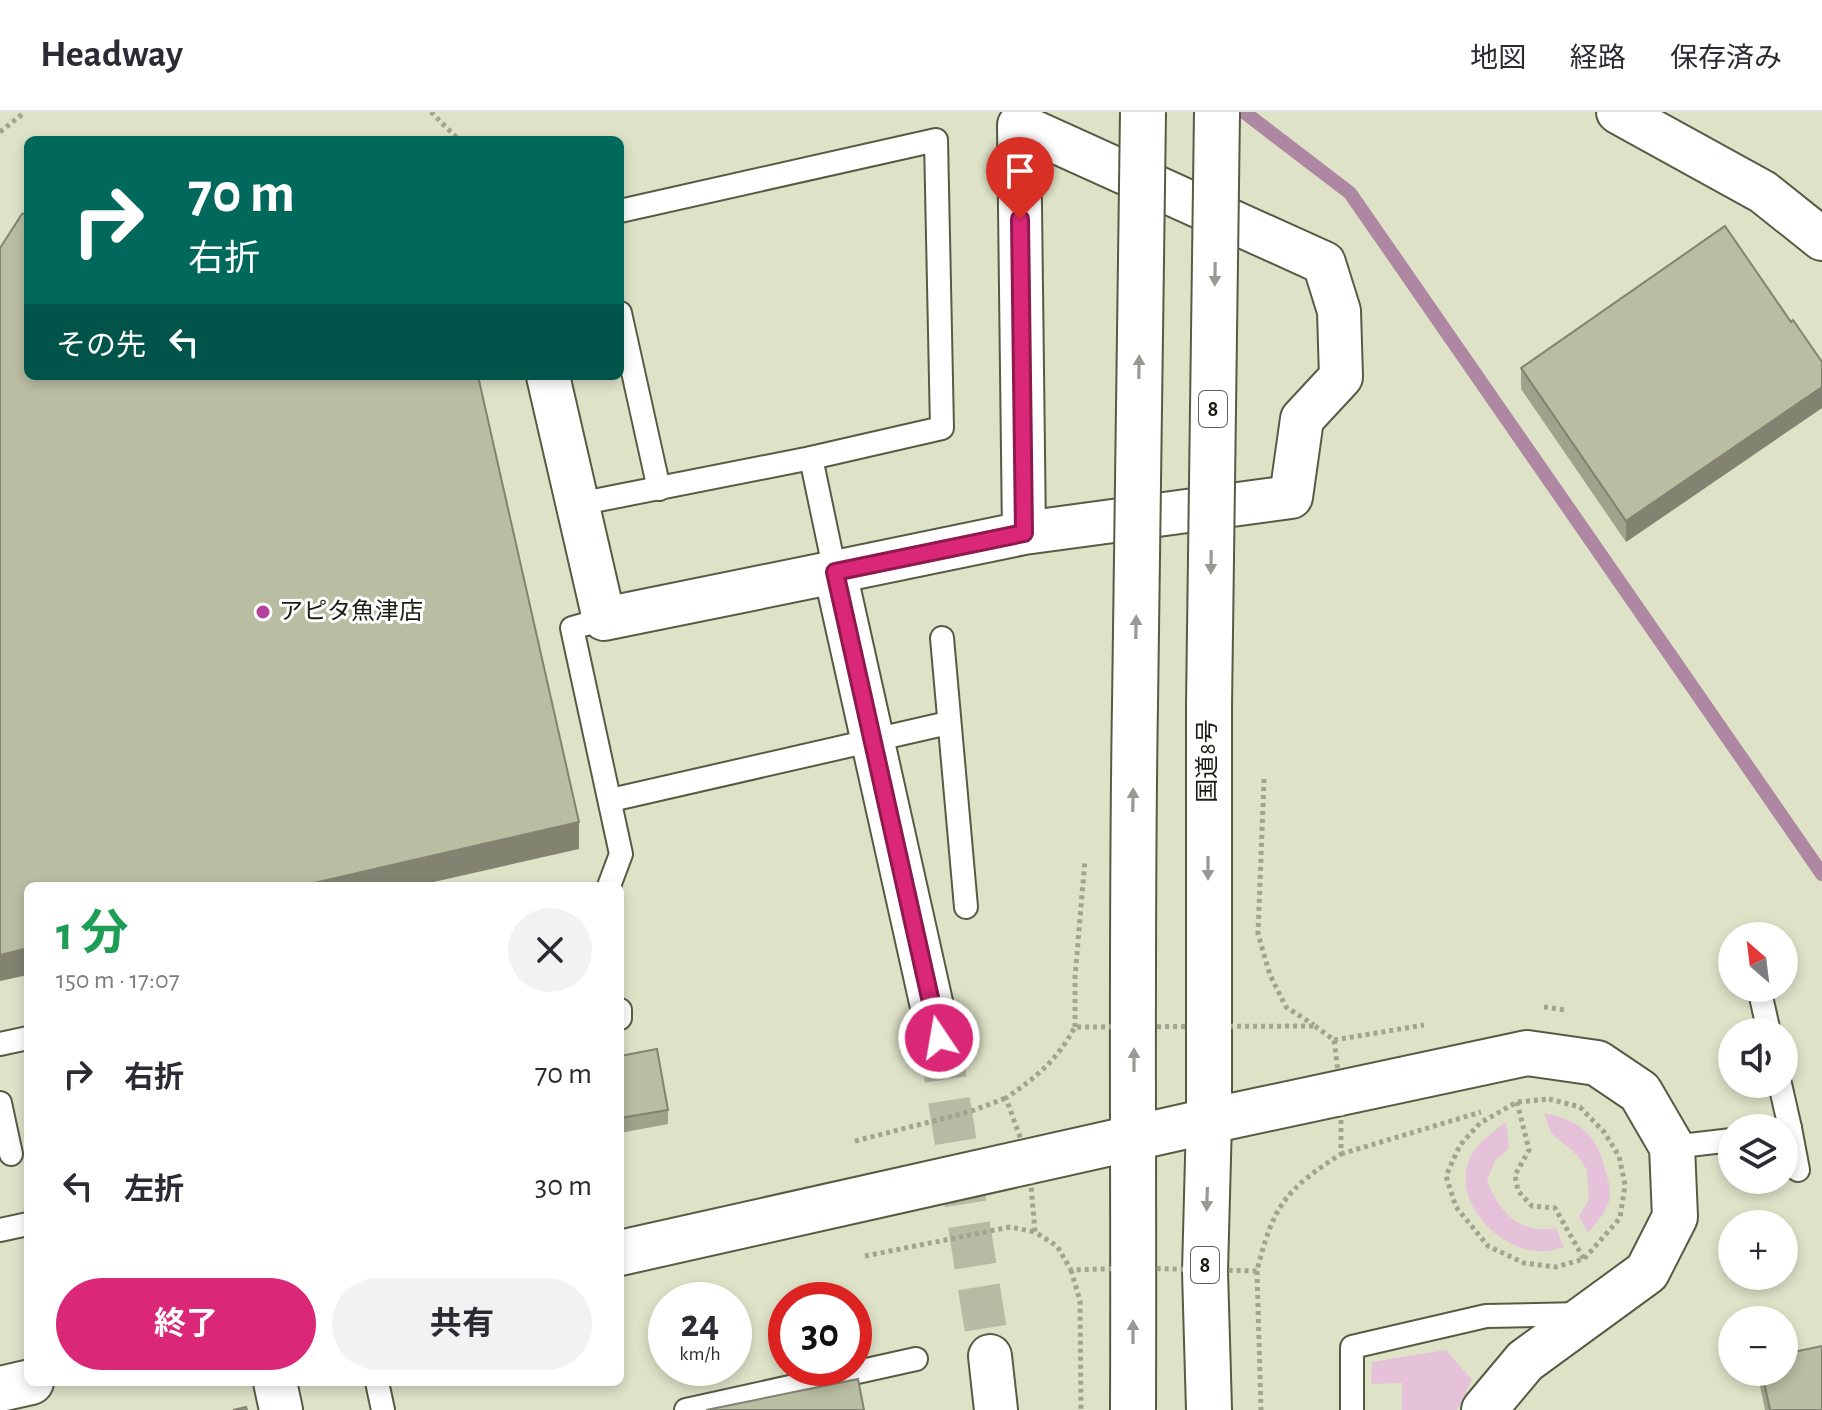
<!DOCTYPE html>
<html lang="ja">
<meta charset="utf-8">
<style>
:root{--surface:#fff;--page:#f2f2f3;--text:#2b2b33;--muted:#7c7c81;--line:#e1e1e2;--accent:#db2777}
body{margin:0;font-family:"Alegreya Sans","Noto Sans JP",sans-serif;background:var(--page);color:var(--text);height:100vh;display:flex;flex-direction:column;font-size:30px;white-space:nowrap}
*{box-sizing:border-box;margin:0}
p{font-size:26px;color:var(--muted)}
.icon{flex:none;width:44px;height:44px;fill:none;stroke:currentColor;stroke-width:2;stroke-linecap:round;stroke-linejoin:round}
.map{position:relative;flex:1;overflow:hidden}
.panel{position:absolute;left:24px;top:770px;width:600px;height:504px;display:flex;flex-direction:column;background:var(--surface);border-radius:12px;box-shadow:0 4px 12px #0003}
.panel>*{flex:none}
.top-card{position:absolute;left:24px;top:24px;width:600px;height:244px;border-radius:12px;box-shadow:0 4px 12px #0003;background:#00695c;color:#fff;overflow:hidden}
.needle{width:52px;rotate:332deg}
.buttons{position:absolute;left:1718px;top:810px;display:grid;gap:16px}
.buttons a{display:grid;place-items:center;width:80px;height:80px;border-radius:50%;background:var(--surface);box-shadow:0 4px 12px #0003;font-size:40px}
.speed{position:absolute;left:648px;top:1170px;display:flex;gap:16px;font-size:40px;font-weight:700;text-align:center}
.speed>*{display:grid;place-content:center;width:104px;height:104px;border-radius:50%;background:var(--surface);box-shadow:0 4px 12px #0003;line-height:1}
.speed small{font-size:20px;font-weight:400}
.speed .limit{border:12px solid #d22;background:#fff;color:#111}
.pin{position:absolute;display:grid;place-items:center;width:68px;height:68px;color:#fff;margin:-82px -34px;border-radius:50% 50% 50% 0;rotate:-45deg;box-shadow:0 0 8px #0007}
.pin .icon{rotate:45deg}
.me{position:absolute;width:88px;margin:-44px;rotate:348deg;stroke-linejoin:round;filter:drop-shadow(0 0 6px #0008)}
.turn{display:flex;align-items:center;gap:28px;height:168px;padding:0 32px;font-size:36px}
.turn .icon{width:104px;height:104px;stroke-width:2.5}
.turn b{display:block;font-size:56px;line-height:68px}
.then{display:flex;align-items:center;height:76px;padding:0 32px;background:#0003;gap:16px;font-size:30px}
.round{display:grid;place-items:center;flex:none;width:84px;height:84px;border-radius:42px;background:var(--page)}
.head{display:flex;align-items:center;justify-content:space-between;height:136px;padding:0 32px}
h1{font-size:48px;font-weight:700;line-height:60px;color:#1e9e55}
.action{display:flex;gap:16px;margin-top:auto;padding:16px 32px}
.action a{flex:1;height:92px;border-radius:48px;background:var(--accent);color:#fff;font-size:32px;font-weight:700;line-height:92px;text-align:center}
.action a+a{background:var(--page);color:var(--text)}
ul{padding:0;list-style:none}
li{display:flex;align-items:center;gap:24px;height:112px;padding:0 32px}
li div{flex:1}
li b{display:block;font-size:30px}
li em{font-style:normal}
header{display:flex;align-items:center;gap:48px;box-sizing:border-box;height:112px;padding:0 40px;background:var(--surface);border-bottom:2px solid var(--line)}
header strong{font-size:38px}
nav{display:flex;gap:44px;margin-inline-start:auto;font-size:28px}
.map>svg:first-child{display:block}
</style>
<header>
<strong>Headway</strong>
<nav><a>地図</a><a>経路</a><a>保存済み</a></nav>
</header>
<div class="map">
<svg width="1822" height="1298" viewBox="0 0 1822 1298">
<rect width="100%" height="100%" fill="#dee2c7"/>
<!-- grass -->
<g fill="#e5c2da">
<path d="M1544,1001C1579,1008 1596,1021 1605,1057C1607,1065 1611,1075 1610,1083C1609,1098 1597,1110 1588,1121L1579,1104L1589,1088L1587,1058L1577,1043L1551,1021Z"/>
<path d="M1506,1010L1509,1036L1495,1049L1487,1069C1500,1100 1519,1123 1556,1116L1564,1135C1556,1137 1547,1140 1539,1139C1497,1138 1449,1086 1471,1044C1479,1029 1493,1020 1506,1010Z"/>
<polygon points="1446,1238 1472,1268 1457,1298 1402,1298 1402,1271 1371,1272 1372,1250"/>
</g>
<g fill="none" stroke-linecap="round" stroke-linejoin="round">
<!-- stream -->
<polyline stroke="#ae87a2" stroke-width="14" points="1244,0 1350,81 1822,762"/>
<!-- street-tunnel -->
<polyline stroke="#b7bba3" stroke-width="42" stroke-dasharray="42 21" stroke-linecap="butt" points="939,926 990,1244"/>
<!-- lane casing -->
<g stroke="#585b44" stroke-width="26">
<g id="lane">
<polyline points="620,201 659,377"/>
<polyline points="811,346 835,460"/>
<polyline points="578,392 811,346 942,316 936,28 620,99"/>
<polyline points="604,507 572,516 621,742 609,774"/>
<polyline points="942,526 966,795"/>
<polyline points="611,688 948,611"/>
<polyline points="1759,876 1769,920"/>
<polyline points="620,898 620,906"/>
<polyline points="0,932 28,926"/>
<polyline points="1780,972 1790,1016"/>
<polyline points="0,991 11,1042"/>
<polyline points="1784,1017 1790,1016 1798,1058"/>
<polyline points="1672,1035 1732,1028"/>
<polyline points="0,1118 28,1112"/>
<polyline points="377,1270 383,1298"/>
<polyline points="686,1298 916,1247"/>
<polyline points="1352,1298 1352,1235 1486,1204 1582,1202"/>
</g>
</g>
<!-- street casing -->
<g stroke="#585b44" stroke-width="46">
<g id="street">
<polyline points="1618,0 1763,80 1822,127"/>
<polyline points="548,264 604,507 835,460 939,926"/>
<polyline points="835,460 1024,421 1019,13 1324,151 1339,199 1341,265 1302,307 1291,385 1024,421"/>
<polyline points="990,1244 996,1298"/>
<polyline points="275,1270 281,1298"/>
</g>
</g>
<!-- secondary casing -->
<g stroke="#585b44" stroke-width="48">
<g id="secondary">
<polyline points="620,1141 1209,1009 1527,941 1597,951 1640,980 1672,1035 1675,1105 1647,1160 1525,1249 1484,1298"/>
<polyline points="0,1277 31,1270"/>
</g>
</g>
<!-- highway casing -->
<g stroke="#585b44" stroke-width="48">
<g id="highway">
<polyline points="1209,594 1209,1009 1205,1159 1209,1298"/>
<path d="M1133,1298C1134,1063 1131,828 1135,593"/>
</g>
</g>
<!-- path -->
<g stroke="#a1a58f" stroke-width="5" stroke-dasharray="4 4" stroke-linecap="butt">
<polyline points="431,0 459,28"/>
<polyline points="0,20 25,0"/>
<polyline points="1264,667 1258,822 1270,863 1286,895 1314,913"/>
<polyline points="1544,895 1566,898"/>
<path d="M1315,914L1334,928L1341,983V1042C1285,1078 1273,1094 1257,1159L1134,1156L1071,1158L1057,1134L1035,1120L1029,1050L1006,986C1038,964 1056,949 1075,915Z"/>
<polyline points="1075,915 1075,865 1085,748"/>
<polyline points="1334,928 1424,913"/>
<polygon points="1549,987 1580,995 1604,1020 1619,1044 1625,1073 1620,1106 1584,1147 1556,1155 1524,1151 1488,1134 1456,1095 1446,1064 1460,1033 1480,1011 1517,990"/>
<polyline points="1517,990 1529,1038 1515,1063 1518,1079 1532,1094 1555,1096 1585,1149"/>
<polyline points="855,1029 969,1000 1006,986"/>
<polyline points="1341,1042 1481,1000"/>
<polyline points="865,1144 1010,1115 1035,1120"/>
<polyline points="1071,1158 1080,1189 1081,1298"/>
<polyline points="1257,1159 1261,1298"/>
</g>
<!-- lane -->
<use href="#lane" stroke="#fff" stroke-width="22"/>
<!-- street -->
<use href="#street" stroke="#fff" stroke-width="42"/>
<!-- secondary -->
<use href="#secondary" stroke="#fff" stroke-width="44"/>
<!-- highway -->
<use href="#highway" stroke="#fff" stroke-width="44"/>
<!-- highway-bridge casing -->
<g stroke="#585b44" stroke-width="48" stroke-linecap="butt">
<g id="highway-bridge">
<polyline points="1135,593 1143,0"/>
<polyline points="1209,594 1217,0"/>
</g>
</g>
<!-- highway-bridge -->
<use href="#highway-bridge" stroke="#fff" stroke-width="44"/>
</g>
<!-- wall -->
<g fill="#9fa38b">
<polygon points="1822,250 1822,296 1626,430 1521,277 1521,256"/>
<polygon points="620,944 668,998 668,1012 620,1021"/>
<polygon points="1760,1260 1784,1260 1822,1298 1765,1298 1760,1274"/>
</g>
<!-- shaded-wall -->
<g fill="#828471">
<polygon points="1822,275 1822,296 1626,430 1626,409"/>
<polygon points="579,710 579,737 416,774 301,774"/>
<polygon points="28,836 28,863 0,869 0,843"/>
</g>
<!-- building -->
<g fill="#b9bda2" stroke="#828471" stroke-width="2">
<polygon points="28,101 28,264 478,264 579,710 301,774 28,774 28,836 0,843 0,136 22,102"/>
<polygon points="1725,114 1791,210 1793,208 1822,250 1822,275 1626,409 1521,256"/>
<polygon points="657,937 668,998 620,1006 620,944"/>
<polygon points="1822,1234 1822,1298 1770,1298 1762,1260 1784,1260 1784,1242"/>
<polygon points="858,1267 864,1298 706,1298"/>
<polygon points="246,1295 247,1298 233,1298"/>
</g>
<!-- one-way arrows -->
<defs><path id="oneway-solid" d="M-6-.8H1V-3.2L6.5 0L1 3.2V.8H-6Z" transform="scale(2)"/></defs>
<g fill="#989995">
<use href="#oneway-solid" transform="translate(1215 162) rotate(91)"/>
<use href="#oneway-solid" transform="translate(1139 255) rotate(-89)"/>
<use href="#oneway-solid" transform="translate(1211 450) rotate(91)"/>
<use href="#oneway-solid" transform="translate(1136 515) rotate(-89)"/>
<use href="#oneway-solid" transform="translate(1133 688) rotate(-89)"/>
<use href="#oneway-solid" transform="translate(1208 756) rotate(90)"/>
<use href="#oneway-solid" transform="translate(1134 948) rotate(-90)"/>
<use href="#oneway-solid" transform="translate(1207 1087) rotate(92)"/>
<use href="#oneway-solid" transform="translate(1133 1220) rotate(-90)"/>
</g>
<g fill="none" stroke-linecap="round" stroke-linejoin="round">
<!-- route casing -->
<g stroke="#8e194d" stroke-width="20">
<polyline id="route" points="939,926 835,460 1024,421 1020,107"/>
</g>
<!-- route -->
<use href="#route" stroke="#db2777" stroke-width="14"/>
</g>
<!-- markers -->
<circle fill="#b4419b" stroke="#fff" stroke-width="3" cx="263" cy="500" r="8"/>
<g text-anchor="middle" dominant-baseline="central" stroke-width="6" stroke-linejoin="round" paint-order="stroke">
<!-- shield labels -->
<g fill="#fff" stroke="#5f615a" stroke-width="2">
<rect x="1199" y="279" width="28" height="36" rx="6"/>
<rect x="1191" y="1135" width="28" height="36" rx="6"/>
</g>
<g font-size="22" font-weight="bold" fill="#1b1d13">
<text x="1213" y="297">8</text>
<text x="1205" y="1153">8</text>
</g>
<!-- poi labels -->
<g font-size="24" fill="#1b1d13" stroke="#fff" text-anchor="start">
<text x="279" y="500">アピタ魚津店</text>
</g>
<!-- street labels -->
<g font-size="24" fill="#1b1d13" stroke="#fff">
<text transform="translate(1208 649) rotate(-90)">国道8号</text>
</g>
</g>
</svg>
<div class="buttons">
<a><svg class="needle" viewBox="-14 -14 28 28"><path d="M0-13l5 13h-10z" fill="#e53935"/><path d="M0 13l5-13h-10z" fill="#7c7c81"/></svg></a>
<a><svg class="icon" aria-label="sound" viewBox="0 0 24 24"><path d="M4 9h4l5-4v14l-5-4H4zM17 9q2 3 0 6"/></svg></a>
<a><svg class="icon" aria-label="layers" viewBox="0 0 24 24"><path d="M12 4l9 5-9 5-9-5zM3 14l9 5 9-5"/></svg></a>
<a>+</a>
<a>−</a>
</div>
<div class="speed"><div>24<small>km/h</small></div><div class="limit">30</div></div>
<div class="pin" style="left:1020px;top:107px;background:#d93025"><svg class="icon" aria-label="arrive" viewBox="0 0 24 24"><path d="M6 21V4h12l-3 4 3 4H6"/></svg></div>
<svg class="me" style="left:939px;top:926px" viewBox="-20 -20 40 40"><circle r="17" fill="#db2777" stroke="#fff" stroke-width="3"/><path d="M0-11L8 9 0 5-8 9z" fill="#fff"/></svg>
<div class="top-card">
<div class="turn"><svg class="icon" aria-label="right" viewBox="0 0 24 24"><path d="M7 20v-9h11M14 6l5 5-5 5"/></svg><div><b>70 m</b>右折</div></div>
<div class="then">その先<svg class="icon" aria-label="left" viewBox="0 0 24 24"><path d="M17 20v-9H6M10 6l-5 5 5 5"/></svg></div>
</div>
<section class="panel">
<div class="head"><div><h1>1 分</h1><p>150 m · 17:07</p></div><a class="round"><svg class="icon" aria-label="close" viewBox="0 0 24 24"><path d="M6 6l12 12M18 6L6 18"/></svg></a></div>
<ul>
<li><svg class="icon" aria-label="right" viewBox="0 0 24 24"><path d="M7 20v-9h11M14 6l5 5-5 5"/></svg><div><b>右折</b></div><em>70 m</em></li>
<li><svg class="icon" aria-label="left" viewBox="0 0 24 24"><path d="M17 20v-9H6M10 6l-5 5 5 5"/></svg><div><b>左折</b></div><em>30 m</em></li>
</ul>
<div class="action"><a>終了</a><a>共有</a></div>
</section>
</div>
